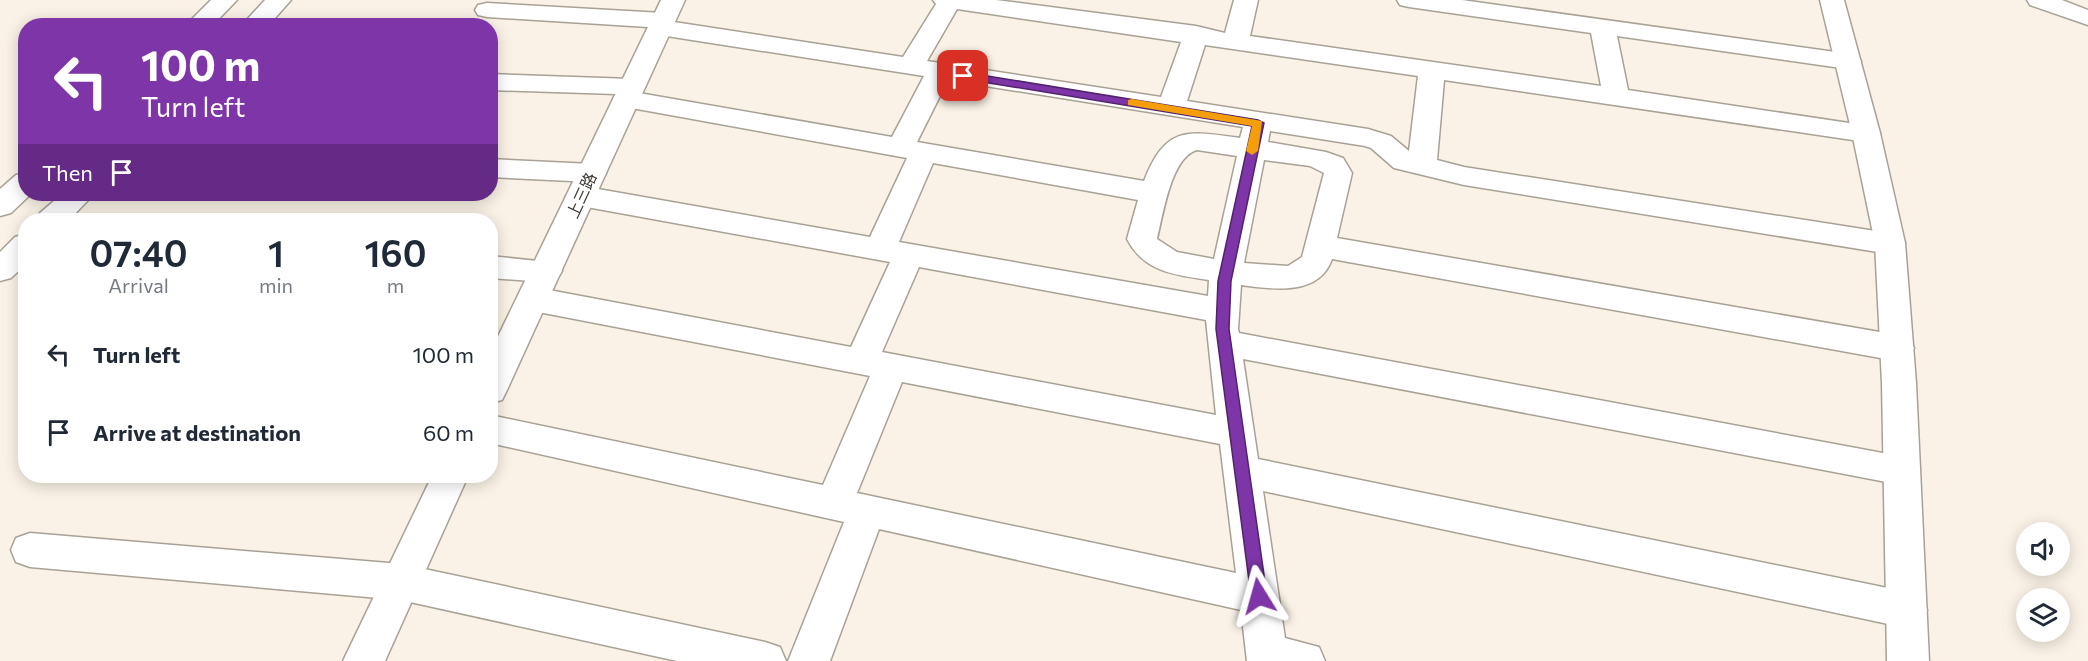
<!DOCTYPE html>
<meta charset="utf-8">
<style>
:root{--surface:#fff;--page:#f6f6f7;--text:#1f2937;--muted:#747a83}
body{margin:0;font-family:Commissioner,"Noto Sans SC",sans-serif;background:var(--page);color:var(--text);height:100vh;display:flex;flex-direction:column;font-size:22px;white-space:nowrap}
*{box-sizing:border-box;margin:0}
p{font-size:20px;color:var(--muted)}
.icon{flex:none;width:33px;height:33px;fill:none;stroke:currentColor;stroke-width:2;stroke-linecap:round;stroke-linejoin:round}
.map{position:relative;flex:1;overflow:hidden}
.side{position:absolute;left:18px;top:213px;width:480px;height:270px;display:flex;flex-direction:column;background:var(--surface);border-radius:24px;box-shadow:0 3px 15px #0003}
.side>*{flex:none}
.guide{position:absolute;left:18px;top:18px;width:480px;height:183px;border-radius:24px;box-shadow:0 3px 15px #0003;background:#7e35a7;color:#fff;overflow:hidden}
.tools{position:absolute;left:2016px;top:522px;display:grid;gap:12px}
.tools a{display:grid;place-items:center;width:54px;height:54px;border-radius:50%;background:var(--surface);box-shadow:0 3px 15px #0003;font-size:30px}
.pin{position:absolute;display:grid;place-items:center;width:51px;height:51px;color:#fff;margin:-26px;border-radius:12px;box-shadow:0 3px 9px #0006}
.me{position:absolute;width:66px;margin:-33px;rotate:352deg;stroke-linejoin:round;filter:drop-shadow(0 0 4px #0008)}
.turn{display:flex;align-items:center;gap:21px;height:126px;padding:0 24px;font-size:27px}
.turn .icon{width:78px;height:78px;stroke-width:2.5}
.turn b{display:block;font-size:42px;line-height:51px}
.then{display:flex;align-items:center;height:57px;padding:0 24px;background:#0003;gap:12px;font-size:22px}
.eta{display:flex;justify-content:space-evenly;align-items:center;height:102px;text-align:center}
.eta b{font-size:36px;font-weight:600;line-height:42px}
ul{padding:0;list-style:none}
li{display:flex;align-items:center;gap:18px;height:78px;padding:0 24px}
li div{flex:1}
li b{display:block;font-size:22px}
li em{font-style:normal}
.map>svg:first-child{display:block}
</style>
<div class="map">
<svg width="2088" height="661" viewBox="0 0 2088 661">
<rect width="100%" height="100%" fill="#faf2e6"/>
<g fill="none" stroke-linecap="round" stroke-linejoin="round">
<!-- minor casing -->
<g stroke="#a8a195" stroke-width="3">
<g id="minor">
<path d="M933,0H996L1196,26L1225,33L1234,0H1258L1250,36L1601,86L1591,33L1409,7L1400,5L1397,0H1462L1857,55L1861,61L1857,67L1848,69L1617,36L1628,90L1876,127L1880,133L1876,139L1866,142L1444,80L1437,160L1464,167L1901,235L1905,243L1901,251L1890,254L1464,185L1394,168L1371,148L1365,146L1270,131L1268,142L1326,152L1343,158L1352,173L1337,238L1897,335L1909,339L1914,348L1909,357L1897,361L1332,259C1319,297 1271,289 1241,285L1238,329L1239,333L1915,459L1920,470L1915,481L1902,485L1243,359L1258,459L1907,592L1921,597L1927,610L1921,623L1907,628L1263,491L1285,638L1319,647L1325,661H1247L1241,610L879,529L830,661H788L844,522L490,443V415L823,485L870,376L533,311L522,307L517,299L522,291L533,287L851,347L890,262L581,206L571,203L566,196L571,189L581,186L870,237L907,158L626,107L616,105L613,99L616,94L490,90V74L632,79L641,81L645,87L639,93L892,137L924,76L660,35L651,32L648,27L487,17L478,15L475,10L478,5L487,3L663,13L672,15L674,22L903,57L936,4ZM957,9L1181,42L1161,97L927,61ZM1205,45L1418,76L1409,151L1391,136L1368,129L1187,101ZM948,80L1243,127L1240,138C1187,131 1166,125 1144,181L917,142ZM1197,150L1237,156L1214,259L1177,252L1157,239C1163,215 1171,157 1197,150ZM1264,160L1310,166L1324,173L1302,257L1288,266L1244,263ZM933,163L1138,200L1127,239C1144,272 1175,275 1209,280L1208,296L899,242ZM919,267L1206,320L1216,415L882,352ZM902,382L1220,444L1236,573L857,493Z"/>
<polygon points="490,159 592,164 602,166 606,173 602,180 592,182 490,177"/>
<polygon points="490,256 557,263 562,271 557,279 546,282 490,278"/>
<polygon points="30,533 401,564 765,642 780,647 786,661 677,661 401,600 30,567 16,562 11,550 16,538"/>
</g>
</g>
<!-- tertiary casing -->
<g stroke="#a8a195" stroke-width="3">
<g id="tertiary">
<polygon points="1820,0 1844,0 1880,133 1905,243 1916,383 1929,661 1887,661 1882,383 1875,243 1852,133"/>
<polygon points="2027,0 2062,0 2088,10 2088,25 2030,5"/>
</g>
</g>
<!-- secondary casing -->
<g stroke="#a8a195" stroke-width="3">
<g id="secondary">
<polygon points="661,0 685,0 507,390 502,400 490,403 490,353"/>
<polygon points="432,476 468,476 385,661 343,661"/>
</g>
</g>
<!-- trunk casing -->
<g stroke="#a8a195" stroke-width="3">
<g id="trunk">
<polygon points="211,0 237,0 212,26 185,26"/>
<polygon points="265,0 291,0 268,26 241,26"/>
<polygon points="26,173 26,194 31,194 11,213 0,216 0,189 16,175"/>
<polygon points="62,194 94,194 69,220 36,220 40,213"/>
<polygon points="26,234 26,264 11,278 0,281 0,252 15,237"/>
</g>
</g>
<!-- minor -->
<use href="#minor" fill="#fff" fill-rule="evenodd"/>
<!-- tertiary -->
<use href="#tertiary" fill="#fff" fill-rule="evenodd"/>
<!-- secondary -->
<use href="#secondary" fill="#fff" fill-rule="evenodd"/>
<!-- trunk -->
<use href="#trunk" fill="#fff" fill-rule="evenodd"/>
</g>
<!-- route -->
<polygon fill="#7e35a7" stroke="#52226d" stroke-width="1.5" points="963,72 1258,120 1264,123 1231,281 1229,329 1267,596 1265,601 1259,603 1253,601 1251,596 1216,329 1218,281 1252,126 959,78 959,73"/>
<!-- slow -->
<polygon fill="#f59e0b" points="1132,99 1262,121 1258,151 1252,155 1246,151 1252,126 1128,105 1128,100"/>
<g text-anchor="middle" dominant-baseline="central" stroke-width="5" stroke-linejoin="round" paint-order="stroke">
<!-- street labels -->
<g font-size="16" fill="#3d3a35" stroke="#fff">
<text transform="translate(581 195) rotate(-65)">上三路</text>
</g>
</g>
</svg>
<div class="tools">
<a><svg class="icon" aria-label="sound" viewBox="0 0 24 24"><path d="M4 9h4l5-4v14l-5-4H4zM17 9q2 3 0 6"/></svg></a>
<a><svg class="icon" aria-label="layers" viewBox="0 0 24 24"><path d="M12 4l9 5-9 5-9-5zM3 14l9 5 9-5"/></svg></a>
</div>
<div class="pin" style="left:963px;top:76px;background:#d93025"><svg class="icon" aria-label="arrive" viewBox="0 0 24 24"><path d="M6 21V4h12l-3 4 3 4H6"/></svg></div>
<svg class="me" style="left:1259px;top:596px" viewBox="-20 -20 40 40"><path d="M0-17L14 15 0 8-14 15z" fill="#7e35a7" stroke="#fff" stroke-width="4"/></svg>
<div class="guide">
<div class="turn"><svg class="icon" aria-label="left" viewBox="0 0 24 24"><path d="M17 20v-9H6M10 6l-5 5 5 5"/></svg><div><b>100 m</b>Turn left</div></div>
<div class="then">Then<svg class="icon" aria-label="arrive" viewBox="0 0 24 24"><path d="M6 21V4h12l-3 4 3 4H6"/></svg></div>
</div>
<section class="side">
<div class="eta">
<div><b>07:40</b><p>Arrival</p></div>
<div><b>1</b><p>min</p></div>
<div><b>160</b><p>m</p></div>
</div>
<ul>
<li><svg class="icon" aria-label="left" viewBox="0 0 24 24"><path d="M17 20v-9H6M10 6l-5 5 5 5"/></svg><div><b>Turn left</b></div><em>100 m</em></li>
<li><svg class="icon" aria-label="arrive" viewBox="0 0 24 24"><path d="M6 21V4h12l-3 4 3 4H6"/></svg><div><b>Arrive at destination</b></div><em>60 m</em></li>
</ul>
</section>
</div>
